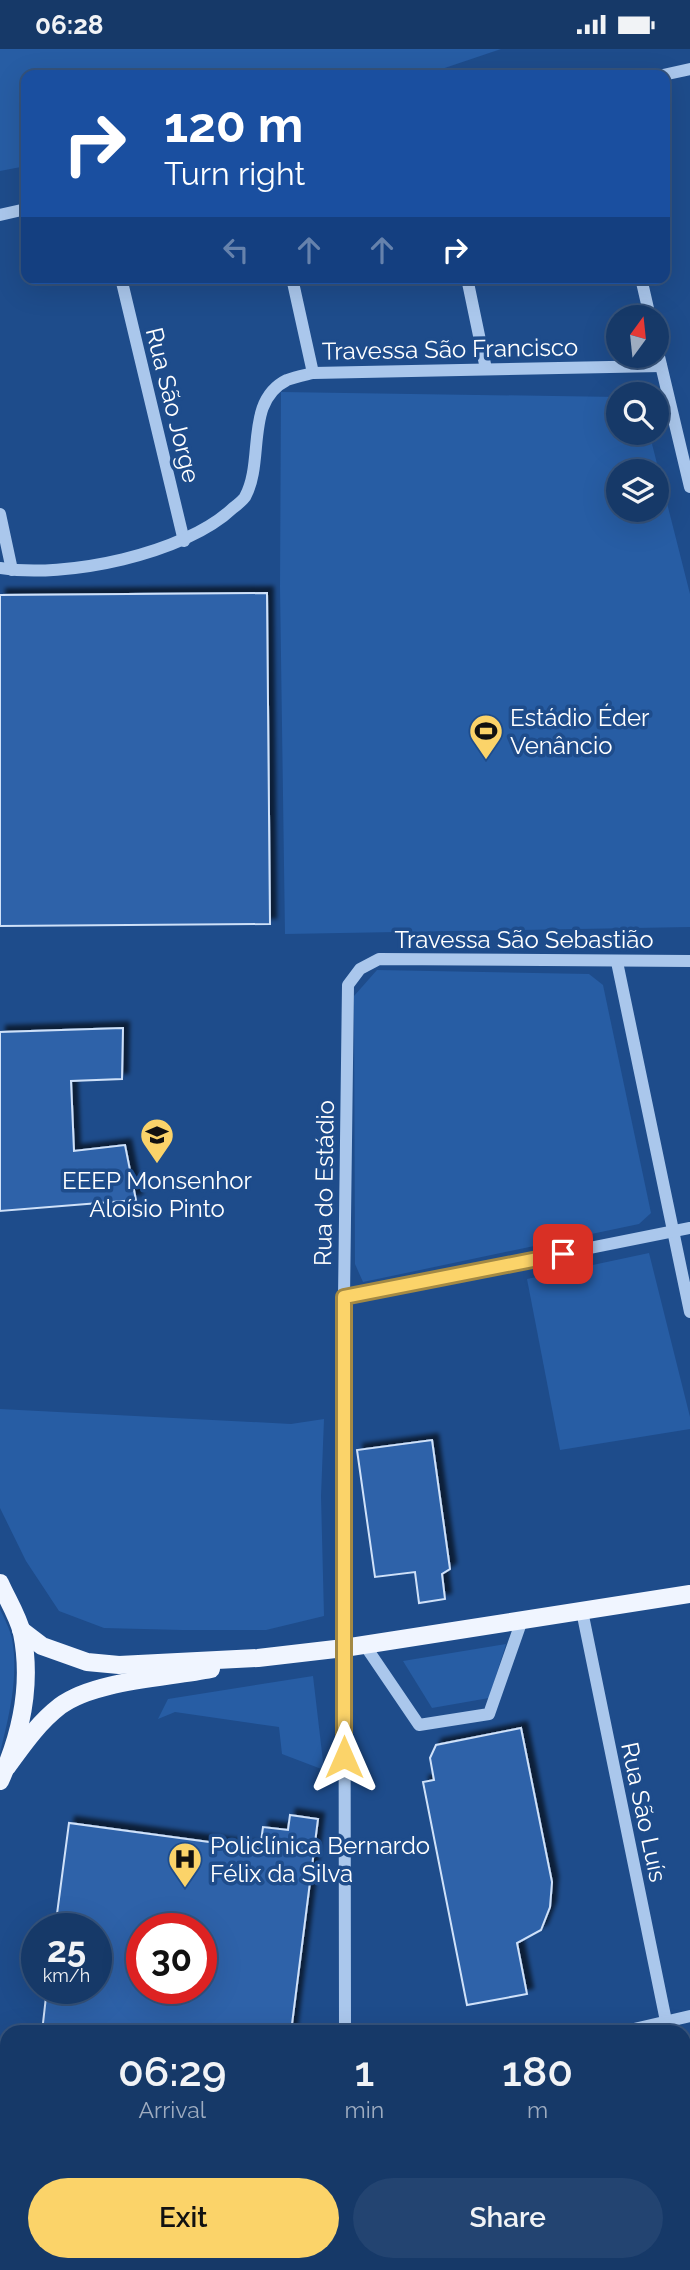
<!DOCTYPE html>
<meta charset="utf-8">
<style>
:root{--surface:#163968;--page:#234471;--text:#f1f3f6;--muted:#9eacc0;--line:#35537c;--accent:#fbd369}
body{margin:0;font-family:Raleway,sans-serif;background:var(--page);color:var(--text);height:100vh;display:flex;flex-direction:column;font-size:26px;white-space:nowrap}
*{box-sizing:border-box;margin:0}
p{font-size:23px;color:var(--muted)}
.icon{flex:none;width:38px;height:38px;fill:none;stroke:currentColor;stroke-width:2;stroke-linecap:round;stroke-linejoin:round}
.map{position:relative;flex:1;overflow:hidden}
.details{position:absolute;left:0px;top:1976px;width:691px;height:247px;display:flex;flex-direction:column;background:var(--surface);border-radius:21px 21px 0 0;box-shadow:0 7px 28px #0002,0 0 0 2px var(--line)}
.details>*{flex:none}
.banner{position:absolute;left:21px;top:21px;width:649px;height:214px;border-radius:14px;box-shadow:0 7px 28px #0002,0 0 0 2px var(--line);background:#1a4fa0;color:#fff;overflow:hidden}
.needle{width:46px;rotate:15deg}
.controls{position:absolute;left:606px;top:256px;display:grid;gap:14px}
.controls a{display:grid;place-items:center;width:63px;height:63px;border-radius:50%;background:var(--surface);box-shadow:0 7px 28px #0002,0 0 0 2px var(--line);font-size:35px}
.speed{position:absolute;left:21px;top:1864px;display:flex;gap:14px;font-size:35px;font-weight:700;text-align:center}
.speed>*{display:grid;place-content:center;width:91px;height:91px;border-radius:50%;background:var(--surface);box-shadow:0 7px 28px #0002,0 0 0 2px var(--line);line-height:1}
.speed small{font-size:18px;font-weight:400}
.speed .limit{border:10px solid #d22;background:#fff;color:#111}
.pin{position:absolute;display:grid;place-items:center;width:60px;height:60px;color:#fff;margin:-30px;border-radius:14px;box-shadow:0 4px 10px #0006}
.me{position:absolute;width:77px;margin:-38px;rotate:0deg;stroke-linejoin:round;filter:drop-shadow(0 0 5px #0008)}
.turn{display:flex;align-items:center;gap:24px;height:147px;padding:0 28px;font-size:32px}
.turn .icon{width:91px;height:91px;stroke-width:2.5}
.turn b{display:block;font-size:49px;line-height:60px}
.lanes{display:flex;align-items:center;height:66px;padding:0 28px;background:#0003;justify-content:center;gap:35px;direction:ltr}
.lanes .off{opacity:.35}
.eta{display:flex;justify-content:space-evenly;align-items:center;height:119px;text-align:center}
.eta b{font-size:42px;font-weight:600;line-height:49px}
.button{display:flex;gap:14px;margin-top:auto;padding:14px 28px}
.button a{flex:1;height:80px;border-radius:42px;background:var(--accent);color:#111;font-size:28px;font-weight:600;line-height:80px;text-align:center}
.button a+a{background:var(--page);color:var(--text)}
.status{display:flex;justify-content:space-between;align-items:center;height:49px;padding:0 35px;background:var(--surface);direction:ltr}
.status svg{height:19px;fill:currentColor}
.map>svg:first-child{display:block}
</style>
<div class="status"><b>06:28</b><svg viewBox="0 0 49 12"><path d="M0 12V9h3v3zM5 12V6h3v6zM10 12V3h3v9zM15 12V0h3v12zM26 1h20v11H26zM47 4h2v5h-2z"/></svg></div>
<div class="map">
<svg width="690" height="2221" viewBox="0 0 690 2221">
<defs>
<filter id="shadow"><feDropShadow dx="6" dy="-6" stdDeviation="2" flood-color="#0009"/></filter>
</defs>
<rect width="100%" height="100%" fill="#1e4c8b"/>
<!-- green -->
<g fill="#275da4" fill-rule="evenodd">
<polygon points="0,0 501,0 424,26 26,26 26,117 0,122"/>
<path d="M281,343L618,348V383H649L690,545V878L285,885L280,538ZM618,422H656V460H618Z"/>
<polygon points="377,921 589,925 603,936 651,1164 639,1175 363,1233 355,1215 354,947"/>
<polygon points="649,1204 690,1368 690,1380 560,1401 527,1230"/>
<polygon points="0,1360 291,1375 324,1370 321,1447 324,1567 266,1581 182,1581 104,1579 59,1562 26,1512 0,1459"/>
<path d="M0,1560C4,1569 10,1580 12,1590C19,1628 9,1667 0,1704Z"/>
<polygon points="506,1595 489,1649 432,1659 403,1612"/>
<polygon points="313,1627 324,1721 282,1705 279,1678 175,1663 158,1670 168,1650"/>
</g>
<!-- building -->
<g fill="#2d62a9" stroke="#cfe1f9" stroke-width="2" fill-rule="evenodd" filter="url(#shadow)">
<polygon points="267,544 270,875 0,877 0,546"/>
<polygon points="123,979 122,1030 71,1032 74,1102 125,1096 136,1151 0,1162 0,983"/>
<polygon points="432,1391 450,1520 442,1525 445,1550 419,1554 415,1523 375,1528 357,1401"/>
<polygon points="521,1679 552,1833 550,1858 541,1881 517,1894 527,1945 467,1956 423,1733 434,1731 430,1709 436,1696"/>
<path d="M290,1766L318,1770L291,1983H42L47,1939H96V1880H55L69,1774L260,1800L263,1778L288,1781ZM142,1880H201V1939H142Z"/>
</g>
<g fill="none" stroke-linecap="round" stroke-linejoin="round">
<!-- minor -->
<g stroke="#aac7ec" stroke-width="12">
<polyline points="663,26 690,20"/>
<polyline points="0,166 26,160"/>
<polyline points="121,229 184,492"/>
<polyline points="292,229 313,324"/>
<polyline points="467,229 486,320"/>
<polyline points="641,229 650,268"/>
<polyline points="656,295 690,438"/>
<polyline points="0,465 12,521"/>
<path d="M0,519C65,530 185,505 233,459C237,456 242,452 245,448C265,412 244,352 287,331C295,328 305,326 313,324L661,317"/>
<polyline points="617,913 690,1263"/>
<polyline points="344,1248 690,1179"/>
<polyline points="582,1562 666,1972"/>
<polyline points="364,1595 419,1676 489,1665 522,1571"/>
<polyline points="345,1983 344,1248 348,936 360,920 379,910 690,912"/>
<polyline points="621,1983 690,1967"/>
<polyline points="0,2097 7,2098"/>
<polyline points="684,2117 690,2115"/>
<polyline points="375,2216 376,2221"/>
</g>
<!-- major -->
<g stroke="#f0f5ff" stroke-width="18">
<path d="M0,1534C7,1550 18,1567 22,1584C32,1634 21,1686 0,1732"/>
<polyline points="21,1581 42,1597 87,1613 119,1616 258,1609 344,1599 690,1545"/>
<path d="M7,1718C23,1696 38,1674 60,1657C95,1631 167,1629 211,1620"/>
</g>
</g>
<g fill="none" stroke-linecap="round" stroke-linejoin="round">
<!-- route casing -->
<g stroke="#a38944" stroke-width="18">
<polyline id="route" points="344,1708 344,1248 563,1205"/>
</g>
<!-- route -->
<use href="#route" stroke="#fbd369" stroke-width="12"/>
</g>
<!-- icons -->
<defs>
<g id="stadium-pin" transform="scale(1.75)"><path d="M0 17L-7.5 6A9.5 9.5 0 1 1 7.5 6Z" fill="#fbd369" stroke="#1e4c8b"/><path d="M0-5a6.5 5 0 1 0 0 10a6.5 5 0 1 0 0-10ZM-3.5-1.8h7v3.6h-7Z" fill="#111"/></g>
<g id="school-pin" transform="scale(1.75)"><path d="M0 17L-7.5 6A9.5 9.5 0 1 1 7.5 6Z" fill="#fbd369" stroke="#1e4c8b"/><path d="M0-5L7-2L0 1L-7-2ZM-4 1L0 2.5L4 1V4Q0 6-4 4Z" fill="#111"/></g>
<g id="hospital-pin" transform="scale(1.75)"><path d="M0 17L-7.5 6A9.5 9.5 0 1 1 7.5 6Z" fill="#fbd369" stroke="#1e4c8b"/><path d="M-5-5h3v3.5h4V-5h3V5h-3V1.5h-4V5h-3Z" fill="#111"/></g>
</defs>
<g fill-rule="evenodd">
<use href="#stadium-pin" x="486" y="682"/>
<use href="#school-pin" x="157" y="1086"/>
<use href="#hospital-pin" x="185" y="1810"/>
</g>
<g text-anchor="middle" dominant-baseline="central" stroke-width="7" stroke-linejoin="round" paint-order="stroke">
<!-- street labels -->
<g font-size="24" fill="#fff" stroke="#1e4c8b">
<text transform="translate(450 300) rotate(-1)">Travessa São Francisco</text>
<text transform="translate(173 356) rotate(76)">Rua São Jorge</text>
<text x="524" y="890">Travessa São Sebastião</text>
<text transform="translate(324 1134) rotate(-89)">Rua do Estádio</text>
<text transform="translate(644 1763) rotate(78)">Rua São Luís</text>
</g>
<!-- poi labels -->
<g font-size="24" fill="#fff" stroke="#1e4c8b" text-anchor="start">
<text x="510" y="668">Estádio Éder<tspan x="510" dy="28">Venâncio</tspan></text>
<text x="157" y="1131" text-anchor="middle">EEEP Monsenhor<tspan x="157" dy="28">Aloísio Pinto</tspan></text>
<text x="210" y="1796">Policlínica Bernardo<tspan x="210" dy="28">Félix da Silva</tspan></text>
</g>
</g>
</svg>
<div class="controls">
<a><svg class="needle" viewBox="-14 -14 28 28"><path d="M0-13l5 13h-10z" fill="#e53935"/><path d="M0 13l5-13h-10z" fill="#9eacc0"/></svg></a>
<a><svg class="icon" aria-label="search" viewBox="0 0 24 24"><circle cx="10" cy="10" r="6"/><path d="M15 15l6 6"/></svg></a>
<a><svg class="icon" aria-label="layers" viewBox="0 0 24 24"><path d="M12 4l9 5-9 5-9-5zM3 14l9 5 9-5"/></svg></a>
</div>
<div class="speed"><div>25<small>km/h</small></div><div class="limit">30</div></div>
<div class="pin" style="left:563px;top:1205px;background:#d93025"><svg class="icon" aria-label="arrive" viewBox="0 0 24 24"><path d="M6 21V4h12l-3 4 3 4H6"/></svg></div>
<svg class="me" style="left:344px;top:1708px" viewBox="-20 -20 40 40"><path d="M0-17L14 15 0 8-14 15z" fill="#fbd369" stroke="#fff" stroke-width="4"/></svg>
<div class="banner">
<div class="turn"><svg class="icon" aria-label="right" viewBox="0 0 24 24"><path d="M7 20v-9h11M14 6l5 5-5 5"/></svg><div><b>120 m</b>Turn right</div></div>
<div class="lanes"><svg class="icon off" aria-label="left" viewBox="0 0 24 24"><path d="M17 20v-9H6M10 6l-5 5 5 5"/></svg><svg class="icon off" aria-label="ahead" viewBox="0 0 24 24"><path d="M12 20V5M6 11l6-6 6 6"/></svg><svg class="icon off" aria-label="ahead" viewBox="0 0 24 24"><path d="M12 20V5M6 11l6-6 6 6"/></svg><svg class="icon" aria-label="right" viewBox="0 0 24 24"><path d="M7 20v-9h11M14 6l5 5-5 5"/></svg></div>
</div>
<section class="details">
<div class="eta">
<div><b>06:29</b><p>Arrival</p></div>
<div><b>1</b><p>min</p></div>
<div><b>180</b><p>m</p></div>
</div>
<div class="button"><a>Exit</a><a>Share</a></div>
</section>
</div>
